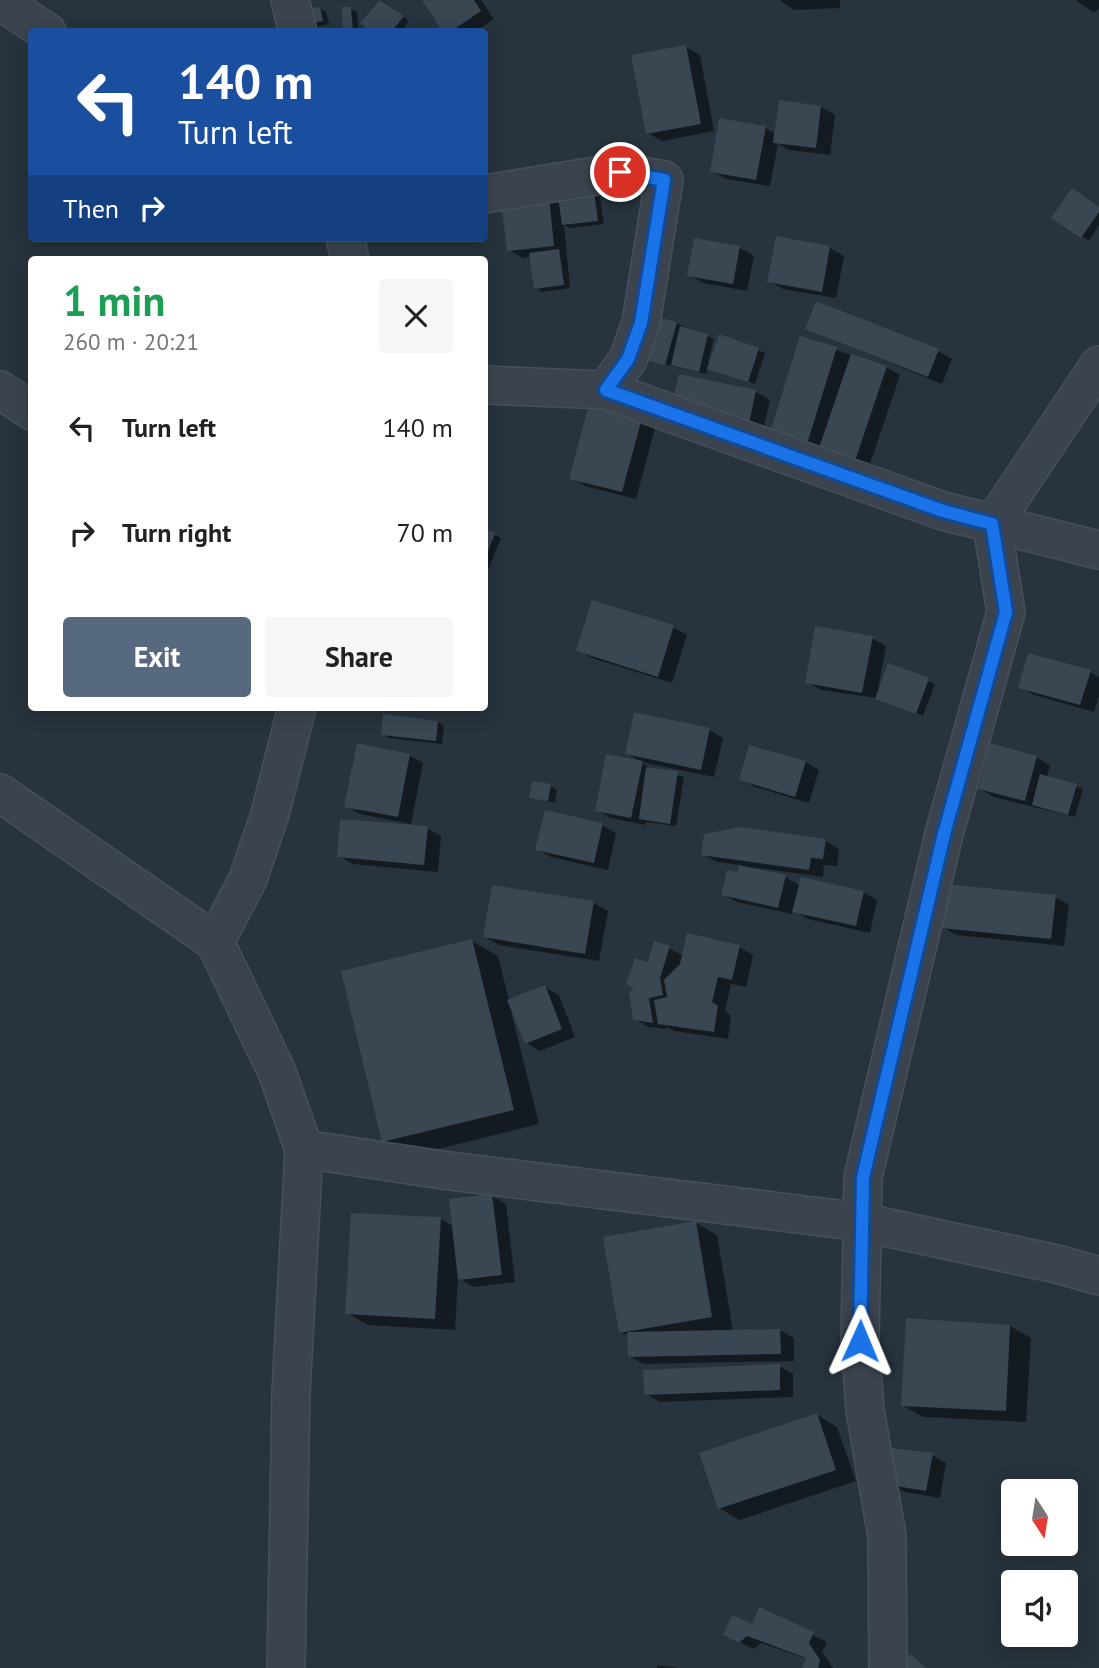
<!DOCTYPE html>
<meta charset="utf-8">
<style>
:root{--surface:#fff;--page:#f6f6f6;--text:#222;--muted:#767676;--accent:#56697e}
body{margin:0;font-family:"PT Sans",sans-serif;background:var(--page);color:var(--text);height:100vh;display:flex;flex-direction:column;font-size:26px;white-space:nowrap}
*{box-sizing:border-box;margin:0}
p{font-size:23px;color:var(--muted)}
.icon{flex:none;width:38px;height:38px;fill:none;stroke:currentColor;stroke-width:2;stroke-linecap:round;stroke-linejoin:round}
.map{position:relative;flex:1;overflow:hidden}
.panel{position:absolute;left:28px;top:256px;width:460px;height:455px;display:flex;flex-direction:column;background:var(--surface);border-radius:7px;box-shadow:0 4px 18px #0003}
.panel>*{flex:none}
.guide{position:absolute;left:28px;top:28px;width:460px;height:214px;border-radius:7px;box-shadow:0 4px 18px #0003;background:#1a4fa0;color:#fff;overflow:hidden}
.needle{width:46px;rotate:168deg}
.tools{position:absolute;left:1001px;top:1479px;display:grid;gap:14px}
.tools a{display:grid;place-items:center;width:77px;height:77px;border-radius:7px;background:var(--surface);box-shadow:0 4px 18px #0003;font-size:35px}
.pin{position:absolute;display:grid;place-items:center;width:60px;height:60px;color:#fff;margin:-30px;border:4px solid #fff;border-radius:50%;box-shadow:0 2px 7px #0007}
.me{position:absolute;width:77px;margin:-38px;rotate:1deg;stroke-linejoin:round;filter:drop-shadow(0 0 5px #0008)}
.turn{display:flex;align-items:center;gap:24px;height:147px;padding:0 35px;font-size:32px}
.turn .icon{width:91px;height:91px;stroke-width:2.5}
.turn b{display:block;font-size:49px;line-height:60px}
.then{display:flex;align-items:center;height:66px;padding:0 35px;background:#0003;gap:14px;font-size:26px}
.round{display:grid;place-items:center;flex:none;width:74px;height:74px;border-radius:7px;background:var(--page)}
.head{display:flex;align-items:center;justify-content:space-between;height:119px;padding:0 35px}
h1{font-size:42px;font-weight:600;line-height:52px;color:#1e9e55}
.action{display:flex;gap:14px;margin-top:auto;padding:14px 35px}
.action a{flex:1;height:80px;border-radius:7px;background:var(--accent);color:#fff;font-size:28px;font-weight:600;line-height:80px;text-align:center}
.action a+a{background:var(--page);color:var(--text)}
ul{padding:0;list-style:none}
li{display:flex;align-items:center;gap:21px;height:105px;padding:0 35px}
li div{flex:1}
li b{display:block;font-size:26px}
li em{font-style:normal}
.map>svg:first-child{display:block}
</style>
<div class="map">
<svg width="1099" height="1668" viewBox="0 0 1099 1668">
<rect width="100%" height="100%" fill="#27333d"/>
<!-- shadow -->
<g fill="#0007">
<polygon points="382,0 409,21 400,32 373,32 362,23"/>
<polygon points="424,0 481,0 494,19 475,32 445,32"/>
<polygon points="780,0 840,0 840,8 794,10"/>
<polygon points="1076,0 1099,0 1099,8 1094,13"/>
<polygon points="319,8 326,12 329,24 315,27 308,23"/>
<polygon points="350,8 357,12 358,32 345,31"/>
<polygon points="686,47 700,55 714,131 662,141 648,133"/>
<polygon points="821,107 835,115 830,155 789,150 778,144 770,186 726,179 712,171 765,128 776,134"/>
<polygon points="594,193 600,197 604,224 570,228 564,225 570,288 542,292 536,288 531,257 523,258 509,250 549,198 561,205"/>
<polygon points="1099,208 1099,225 1089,241 1054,218"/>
<polygon points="777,238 830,248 844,256 836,298 783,289 769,281"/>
<polygon points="695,240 740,248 754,256 747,291 703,283 689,275"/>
<polygon points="676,323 714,339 708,362 711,363 720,336 765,353 755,384 707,367 706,374 644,359"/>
<polygon points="807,329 938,351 952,359 942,384"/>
<polygon points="801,338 886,367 900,375 869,467 786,439"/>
<polygon points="680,376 756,392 770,400 763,431 687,415"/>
<polygon points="641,420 655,428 636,499 585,486 571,478"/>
<polygon points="485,531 501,538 489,568 485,566"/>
<polygon points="673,627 687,635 672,683 592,658 578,650"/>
<polygon points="872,638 886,646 878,690 889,666 935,684 923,716 877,698 821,690 807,682"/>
<polygon points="1090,672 1099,677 1099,696 1094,712 1034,695 1020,687"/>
<polygon points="438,722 444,726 442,744 389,738 383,734"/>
<polygon points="709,730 723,738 714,777 641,762 627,753"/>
<polygon points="409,755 423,763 411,824 360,814 346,806"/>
<polygon points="1036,757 1050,765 1047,777 1083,789 1075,817 994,797 980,789"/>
<polygon points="805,762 819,770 809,803 755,787 741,779"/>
<polygon points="642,763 654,770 684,777 676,826 646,822 645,825 611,818 597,810"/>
<polygon points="551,786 557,790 555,803 531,797"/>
<polygon points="602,825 616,833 608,870 551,857 537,849"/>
<polygon points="427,828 441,836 438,872 353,864 339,856"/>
<polygon points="826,841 839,849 837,866 824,865 823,877 758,868 757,871 785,877 801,886 863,892 877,900 870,933 808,919 793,910 792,914 737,902 723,894 738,874 741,865 717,862 703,854"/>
<polygon points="493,887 594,903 608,911 599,961 499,945 485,937"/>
<polygon points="1055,897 1069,905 1064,946 956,935 943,927"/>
<polygon points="472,941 498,956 509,1001 545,987 559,995 575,1037 540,1051 527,1043 511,1011 539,1124 410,1156 384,1140"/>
<polygon points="739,947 753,955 746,987 731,984 725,1011 731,1016 728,1039 674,1031 666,1027 667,1029 649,1027 634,1019 637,990 649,965 669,948 683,956"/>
<polygon points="492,1196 506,1204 515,1282 474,1287 458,1278 455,1330 368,1325 347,1313 441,1219 454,1227"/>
<polygon points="696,1223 717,1235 733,1332 780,1330 794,1338 794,1361 643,1364 629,1356 629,1336 620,1332"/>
<polygon points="908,1320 1010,1326 1031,1338 1026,1422 923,1417 902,1405"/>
<polygon points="779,1366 793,1374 793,1397 660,1402 646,1394"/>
<polygon points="817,1415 837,1427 856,1481 740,1520 719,1508"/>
<polygon points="932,1455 946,1463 940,1498 905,1492 891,1484"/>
<polygon points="760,1609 827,1642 822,1652 833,1668 804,1668 807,1659 761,1643 754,1649 739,1642 753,1627"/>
<polygon points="657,1665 679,1668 657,1668"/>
</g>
<!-- building -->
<g fill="#394753">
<polygon points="380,0 404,16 391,32 370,32 360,23"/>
<polygon points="422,0 474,0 481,11 450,32 443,32"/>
<polygon points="320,7 323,21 306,24 304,9"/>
<polygon points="342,7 351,7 353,32 343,32"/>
<polygon points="686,45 701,124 646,134 631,55"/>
<polygon points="779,100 821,106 816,148 773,143"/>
<polygon points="719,118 766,126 756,180 710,172"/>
<polygon points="1072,188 1099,207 1099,212 1081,238 1051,218"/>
<polygon points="594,192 598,221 562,225 558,196"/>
<polygon points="549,196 554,246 507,251 501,201"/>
<polygon points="776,236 830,246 822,292 767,282"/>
<polygon points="694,238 740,246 733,284 687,276"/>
<polygon points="559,249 564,285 534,289 529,253"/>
<polygon points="816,301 939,349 928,377 805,329"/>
<polygon points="653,316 677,322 665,365 642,359"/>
<polygon points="680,326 708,334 699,372 671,365"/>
<polygon points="719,334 759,348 748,382 707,369"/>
<polygon points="800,336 837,347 807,444 770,432"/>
<polygon points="851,354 887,366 855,461 819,448"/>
<polygon points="679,374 756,390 749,424 671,407"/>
<polygon points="589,404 642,418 622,492 569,479"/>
<polygon points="485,529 495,533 485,560"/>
<polygon points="592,600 674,625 658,677 576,651"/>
<polygon points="815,626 873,636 862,693 805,683"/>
<polygon points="1028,653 1091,670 1080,705 1018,688"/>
<polygon points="888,663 929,678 916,714 875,699"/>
<polygon points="634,712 710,728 701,770 625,754"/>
<polygon points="383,714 438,721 436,741 381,735"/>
<polygon points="357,743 410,754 398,817 344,807"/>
<polygon points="990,743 1037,756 1025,801 978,789"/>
<polygon points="749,745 806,761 795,797 739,780"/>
<polygon points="606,754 643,761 631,818 595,811"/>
<polygon points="646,767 678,771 670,824 639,819"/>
<polygon points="1040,774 1077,784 1068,815 1032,805"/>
<polygon points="532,781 551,784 548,801 529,798"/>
<polygon points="545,810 603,823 594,863 535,850"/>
<polygon points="340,819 428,826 424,865 337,857"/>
<polygon points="740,827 826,839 823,859 811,858 809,870 701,855 704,834"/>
<polygon points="739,865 786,875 778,908 721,895 727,870 737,872"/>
<polygon points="801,877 864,891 856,926 792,912"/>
<polygon points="945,884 1056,895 1051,939 941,928"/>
<polygon points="492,885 594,901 585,954 483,937"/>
<polygon points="687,933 740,945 732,980 718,977 712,1002 718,1006 714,1032 658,1024 654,1000 667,997 664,980 680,964"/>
<polygon points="472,939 514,1110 382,1142 341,971"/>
<polygon points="654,941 670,946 660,978 663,995 649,998 653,1023 633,1020 629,992 634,990 626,984 635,958 648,962"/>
<polygon points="545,985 562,1029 525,1044 507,1000"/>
<polygon points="492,1194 502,1275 458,1280 449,1199"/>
<polygon points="351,1213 441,1217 435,1319 345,1314"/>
<polygon points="696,1221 712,1317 619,1333 603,1237"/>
<polygon points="906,1318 1010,1325 1006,1411 901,1406"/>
<polygon points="780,1329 781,1354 628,1357 627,1332"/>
<polygon points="780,1364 780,1390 644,1395 643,1370"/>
<polygon points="817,1413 836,1470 718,1509 699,1453"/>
<polygon points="883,1447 933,1453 926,1491 890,1485"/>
<polygon points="759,1607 814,1632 809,1643 820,1660 818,1668 802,1668 806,1658 747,1636 739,1643 723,1635 732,1615 752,1624"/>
<polygon points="911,1654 926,1668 898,1668"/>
</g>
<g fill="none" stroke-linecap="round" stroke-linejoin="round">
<!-- street casing -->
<g stroke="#47505a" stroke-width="40">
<g id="street">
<polyline points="290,0 298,32"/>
<polyline points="0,1 47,32"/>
<polyline points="485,194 620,172 664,180 641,323 628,359 606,390"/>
<polyline points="345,238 350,259"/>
<polyline points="485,385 606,390 943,511 1099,550"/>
<polyline points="0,390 32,411"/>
<polyline points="0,793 215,942"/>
<polyline points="304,1149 442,1170 861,1222 1057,1264 1099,1276"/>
<polyline points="286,1668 291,1393 304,1149 277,1072 215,942 248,879 270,814 297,707"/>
<polyline points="888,1668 887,1536 865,1410 860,1341 863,1177 944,834 1006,612 992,525 1099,365"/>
</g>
</g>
<!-- street -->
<use href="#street" stroke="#3b444e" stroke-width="37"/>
</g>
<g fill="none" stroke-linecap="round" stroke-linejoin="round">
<!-- route casing -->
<g stroke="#114b97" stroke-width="18">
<polyline id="route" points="620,172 664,180 641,323 628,359 606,390 943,511 992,524 1006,612 944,834 863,1177 860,1341"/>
</g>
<!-- route -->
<use href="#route" stroke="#1a73e8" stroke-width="12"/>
</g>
</svg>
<div class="tools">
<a><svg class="needle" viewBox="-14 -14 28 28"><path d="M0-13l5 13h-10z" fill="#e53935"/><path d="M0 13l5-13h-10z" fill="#767676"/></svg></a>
<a><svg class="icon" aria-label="sound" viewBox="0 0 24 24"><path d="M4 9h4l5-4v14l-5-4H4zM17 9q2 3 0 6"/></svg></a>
</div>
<div class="pin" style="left:620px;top:172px;background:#d93025"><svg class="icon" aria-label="arrive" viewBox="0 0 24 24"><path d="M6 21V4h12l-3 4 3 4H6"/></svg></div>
<svg class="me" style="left:860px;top:1341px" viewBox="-20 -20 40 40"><path d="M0-17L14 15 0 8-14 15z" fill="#1a73e8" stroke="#fff" stroke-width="4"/></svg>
<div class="guide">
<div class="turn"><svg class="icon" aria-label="left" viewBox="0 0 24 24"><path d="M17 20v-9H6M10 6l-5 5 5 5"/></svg><div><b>140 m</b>Turn left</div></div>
<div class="then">Then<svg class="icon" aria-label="right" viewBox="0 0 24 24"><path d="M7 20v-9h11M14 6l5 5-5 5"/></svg></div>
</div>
<section class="panel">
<div class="head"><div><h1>1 min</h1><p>260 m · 20:21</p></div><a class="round"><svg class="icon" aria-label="close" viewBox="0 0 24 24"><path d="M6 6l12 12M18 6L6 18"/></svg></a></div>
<ul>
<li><svg class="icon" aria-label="left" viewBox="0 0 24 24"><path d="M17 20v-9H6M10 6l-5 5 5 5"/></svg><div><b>Turn left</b></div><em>140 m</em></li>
<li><svg class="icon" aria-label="right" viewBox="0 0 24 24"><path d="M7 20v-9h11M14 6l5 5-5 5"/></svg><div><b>Turn right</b></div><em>70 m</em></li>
</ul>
<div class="action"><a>Exit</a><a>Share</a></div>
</section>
</div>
